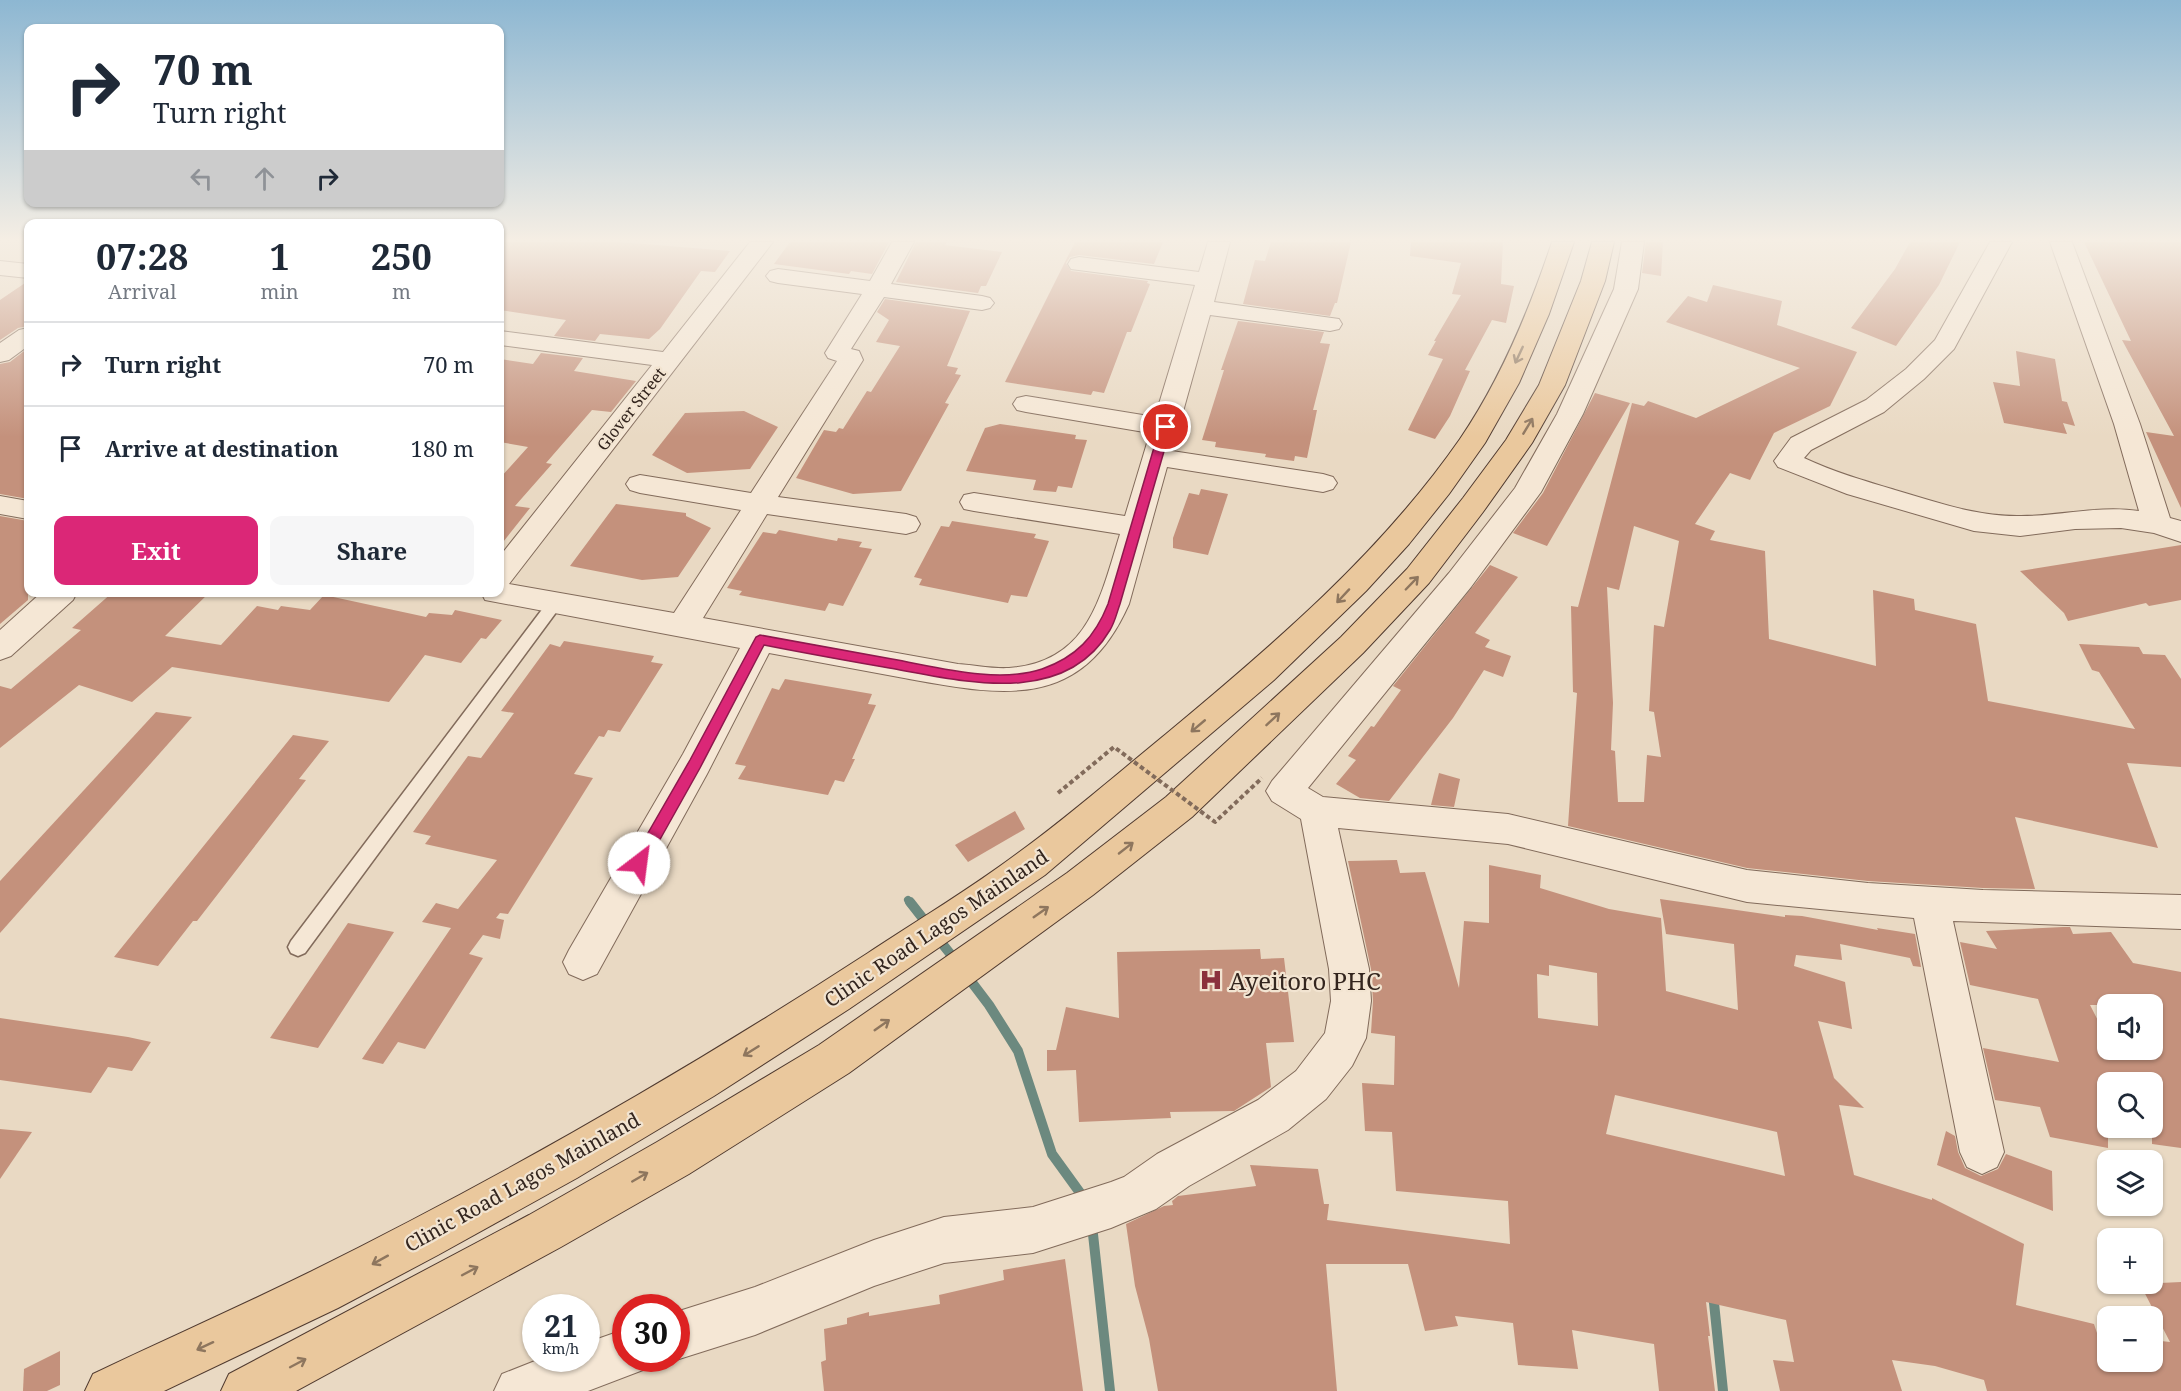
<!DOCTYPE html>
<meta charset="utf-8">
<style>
:root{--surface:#fff;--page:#f6f6f7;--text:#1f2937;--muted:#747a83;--line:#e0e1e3;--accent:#db2777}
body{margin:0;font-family:"Noto Serif",serif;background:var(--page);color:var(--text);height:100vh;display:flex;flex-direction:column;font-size:22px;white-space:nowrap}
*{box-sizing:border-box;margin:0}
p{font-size:20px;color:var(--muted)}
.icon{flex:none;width:33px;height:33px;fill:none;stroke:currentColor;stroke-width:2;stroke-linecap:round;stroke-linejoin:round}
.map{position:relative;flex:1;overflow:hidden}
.side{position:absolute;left:24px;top:219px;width:480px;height:378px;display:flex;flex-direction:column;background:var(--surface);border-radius:12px;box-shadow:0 2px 4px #0004}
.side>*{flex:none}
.guide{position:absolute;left:24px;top:24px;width:480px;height:183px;border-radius:12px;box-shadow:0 2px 4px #0004;background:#fff;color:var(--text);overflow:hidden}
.tools{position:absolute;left:2097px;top:994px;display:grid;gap:12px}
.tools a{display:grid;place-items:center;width:66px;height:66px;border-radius:12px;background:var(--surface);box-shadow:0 2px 4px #0004;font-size:30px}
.speed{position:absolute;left:522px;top:1294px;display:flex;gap:12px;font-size:30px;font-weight:700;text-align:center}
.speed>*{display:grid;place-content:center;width:78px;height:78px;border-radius:50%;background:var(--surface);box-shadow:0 2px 4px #0004;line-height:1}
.speed small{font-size:15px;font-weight:400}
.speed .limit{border:9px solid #d22;background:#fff;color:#111}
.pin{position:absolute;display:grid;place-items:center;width:51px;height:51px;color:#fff;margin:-26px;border:3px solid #fff;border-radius:50%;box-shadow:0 2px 6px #0007}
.me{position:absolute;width:66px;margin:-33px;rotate:30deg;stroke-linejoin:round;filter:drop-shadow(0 0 4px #0008)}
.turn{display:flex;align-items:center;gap:21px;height:126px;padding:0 30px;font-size:27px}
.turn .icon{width:78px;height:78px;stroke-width:2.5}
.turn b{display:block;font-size:42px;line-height:51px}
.lanes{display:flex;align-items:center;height:57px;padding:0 30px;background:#0003;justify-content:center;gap:30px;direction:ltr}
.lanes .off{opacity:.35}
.eta{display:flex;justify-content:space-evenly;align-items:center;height:102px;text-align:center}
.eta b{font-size:36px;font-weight:700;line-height:42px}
.action{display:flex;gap:12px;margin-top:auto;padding:12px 30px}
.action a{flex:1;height:69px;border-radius:12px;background:var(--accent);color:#fff;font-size:24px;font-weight:700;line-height:69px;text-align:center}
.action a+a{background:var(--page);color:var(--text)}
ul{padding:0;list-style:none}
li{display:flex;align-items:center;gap:18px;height:84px;padding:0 30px;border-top:2px solid var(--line)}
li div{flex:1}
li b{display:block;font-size:22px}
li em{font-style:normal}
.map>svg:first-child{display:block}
</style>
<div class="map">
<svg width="2181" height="1391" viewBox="0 0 2181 1391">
<rect width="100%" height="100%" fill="#e9d9c3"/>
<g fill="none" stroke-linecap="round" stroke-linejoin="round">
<!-- stream-far1 -->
<polyline stroke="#6c897f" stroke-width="8" points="908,900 911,904"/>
<!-- stream -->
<g stroke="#6c897f" stroke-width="10">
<polyline points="910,902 928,925"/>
<polyline points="936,936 956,961"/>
<polyline points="967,976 989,1005 1018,1051 1052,1154 1086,1201"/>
<polyline points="1092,1225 1110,1391"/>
<polyline points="1713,1293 1723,1391"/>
</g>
</g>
<!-- building -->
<g fill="#c4917c" fill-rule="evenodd">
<polygon points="500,242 620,242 730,251 715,272 701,271 660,329 649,339 600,334 595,341 554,336 566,320 500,310"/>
<polygon points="790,242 889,242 872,274 851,271 849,274 774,264"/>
<polygon points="916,242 947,242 945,245 1002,252 986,286 981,286 978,293 896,282"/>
<polygon points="1075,242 1163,242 1154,264 1079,255 1070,257 1066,263 1071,271 1148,281 1147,283 1150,284 1131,332 1127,332 1104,393 1093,391 1091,395 1005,382"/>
<polygon points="1271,242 1351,242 1337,303 1335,303 1330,316 1243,304 1255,260 1265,261"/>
<polygon points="1411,242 1503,242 1501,284 1514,286 1506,323 1492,320 1465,370 1470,371 1450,416 1435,439 1408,430 1443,359 1428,355 1436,341 1434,341 1461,295 1452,294 1461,263 1410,256"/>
<polygon points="1646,242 1663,242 1661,276 1642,273"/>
<polygon points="1910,242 1960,242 1939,285 1896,346 1851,328 1895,269"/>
<polygon points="2084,242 2181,242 2181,508 2146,432 2174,436 2122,340 2131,341"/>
<polygon points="28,281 28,326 18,328 0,340 0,300"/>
<path d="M1713,285L1782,301L1777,325L1857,352L1830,406L1774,433L1750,480L1730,473L1695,524L1715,531L1710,540L1765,551L1769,639L1876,666L1873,590L1914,599L1915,610L1976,624L1988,701L2135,729L2099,672L2092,670L2079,644L2139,647L2143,654L2165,655L2181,679V767L2127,763L2158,848L2015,817L2035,889L1983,888L1868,881L1747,868L1568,826L1577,693L1573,692L1571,606L1578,607L1632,403L1644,406L1648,401L1696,418L1800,368L1666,322L1688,296L1707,302ZM1634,526L1679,541L1664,627L1654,625L1649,711L1654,712L1661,757L1647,755L1644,802H1618L1615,751L1611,750L1613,703L1607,587L1619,590Z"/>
<polygon points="885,299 970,311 947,366 958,368 955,374 961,375 945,403 949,404 901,491 853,494 796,478 824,430 836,432 839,428 843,429 867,391 871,392 900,346 876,342 889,320 877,312"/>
<polygon points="1238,321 1324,332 1320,343 1330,344 1313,410 1317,410 1307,458 1295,456 1294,461 1265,457 1266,454 1215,447 1216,442 1202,440 1224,370 1221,370"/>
<polygon points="28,348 28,499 0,494 0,364 10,362"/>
<polygon points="2016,351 2055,359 2062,401 2067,402 2075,426 2063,423 2067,434 2004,423 1993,382 2020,386"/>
<polygon points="541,353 583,358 574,371 636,381 611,412 592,410 546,463 552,464 515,506 530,508 500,546 500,478 528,447 500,442 500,359 533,364"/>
<polygon points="1595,393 1630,403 1547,546 1513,533 1543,493"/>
<polygon points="744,411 778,427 750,469 687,473 652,455 685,413"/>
<polygon points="1000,424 1076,435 1075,439 1087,440 1072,488 1058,486 1056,492 1033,490 1036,480 966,471 985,428"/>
<polygon points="1201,489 1228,494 1208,555 1173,548 1173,538 1189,493 1199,495"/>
<polygon points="616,504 686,513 686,516 711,528 678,577 642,580 570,566"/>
<polygon points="0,516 28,521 28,600 0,624"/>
<polygon points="952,521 1036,534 1034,538 1049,541 1027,597 1011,595 1008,603 919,585 922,579 914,577 941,526 949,527"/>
<polygon points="779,530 837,541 838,538 862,542 859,547 872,549 843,606 829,603 825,611 739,595 742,591 727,588 763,532 776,534"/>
<polygon points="2181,545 2181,600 2149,606 2146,603 2068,621 2064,613 2020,571"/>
<polygon points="1490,565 1518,577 1475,633 1490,640 1485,647 1511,656 1503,677 1484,670 1453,718 1389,801 1360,798 1336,784 1356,760 1348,756 1371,726 1374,727 1401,690 1393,686"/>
<polygon points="113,592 210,592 165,636 221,645 257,606 278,610 281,606 310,610 324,595 426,617 429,613 452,615 455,610 502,620 486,639 481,638 461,663 425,655 389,702 172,667 132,702 79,685 0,748 0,686 11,689 81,630 72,628"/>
<polygon points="564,641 654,656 651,662 663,664 620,732 608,730 604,737 599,736 574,774 593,778 508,914 500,913 496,918 504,920 500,939 483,935 469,954 483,958 425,1049 398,1042 383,1064 362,1059 451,928 422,922 436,903 458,909 497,860 425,844 431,836 413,832 468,756 481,758 514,713 501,711 550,644 560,647"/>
<polygon points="785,679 872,694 868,704 876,705 852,759 855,759 844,782 835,780 828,795 738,779 746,766 735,764 772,688 779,690"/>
<polygon points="156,712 192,717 0,933 0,881"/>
<polygon points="293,735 329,741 299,779 306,780 197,921 193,921 158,966 114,957"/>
<polygon points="1439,773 1460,779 1454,807 1431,805"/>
<polygon points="1015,811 1025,829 968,862 955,845"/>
<path d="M1397,860L1400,873L1425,872L1459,988L1464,921L1489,923V865L1541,875L1540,888L1609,909L1661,918L1666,991L1738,1010L1734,944L1666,934L1660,899L1785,917V915L1802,916L1878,930L1877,928L1915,934L1921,967L1913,966L1910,958L1840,944L1842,960L1796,955L1794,966L1845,982L1852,1029L1818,1021L1834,1078L1864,1108L1839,1105L1854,1175L1932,1200V1198L2024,1244L2016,1305L2094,1324L2100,1342L2108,1343V1362H2152V1340L2170,1342L2140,1284L2181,1282V1391H1987L1984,1380L1935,1366L1892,1360L1902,1391H1780L1773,1360L1794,1362L1786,1320L1706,1302L1710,1336H1708L1715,1391H1659L1654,1344L1572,1330L1578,1369L1518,1365L1513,1323L1455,1316L1458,1326L1425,1331L1408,1264H1326L1337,1391H1158L1149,1339L1135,1286L1126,1224L1164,1206L1173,1205L1172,1201L1178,1196L1256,1186L1250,1165L1318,1169L1324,1204H1329L1327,1220L1510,1244L1508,1201L1396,1191L1392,1132L1365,1131L1362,1083L1394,1085L1395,1036L1371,1033L1373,1001L1371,969L1348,861ZM1549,965L1597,973L1598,1026L1538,1018L1537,974L1549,976ZM1615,1095L1777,1132L1785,1176L1606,1134Z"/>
<polygon points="348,923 394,932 318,1048 270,1038"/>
<path d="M2063,927H2070L2073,934L2111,932L2133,963L2181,972V1148L2152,1144V1083H2108V1148L2050,1137L2040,1107L1995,1100L1983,1048L2059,1062L2038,999L1970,985L1960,942L1997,949L1986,931ZM2090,1005H2152V1050H2108V1040Z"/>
<polygon points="1260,949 1261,959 1284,958 1294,1042 1266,1043 1271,1087 1234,1111 1170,1112 1171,1118 1079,1122 1076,1070 1047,1071 1047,1050 1056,1050 1066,1007 1119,1018 1117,952"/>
<polygon points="0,1018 128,1037 151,1042 132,1071 108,1067 91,1093 0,1080"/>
<polygon points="0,1129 32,1132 0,1179"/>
<polygon points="1946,1131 1955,1136 1958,1152 1965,1168 1981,1176 1998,1169 2006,1154 2052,1171 2053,1211 1937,1165"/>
<polygon points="1065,1259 1083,1391 824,1391 821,1362 826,1360 824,1329 847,1324 847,1318 869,1312 869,1316 940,1304 939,1295 1004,1280 1003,1270"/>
<polygon points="60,1351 60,1385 47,1391 23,1391 24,1369"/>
</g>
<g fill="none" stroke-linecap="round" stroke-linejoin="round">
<!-- lane casing -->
<g stroke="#826b5b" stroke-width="3">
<polygon id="lane" points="555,598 560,599 563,603 560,607 305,953 298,956 291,953 288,947 291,941 550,599"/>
</g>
<!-- street casing -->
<g stroke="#826b5b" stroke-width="2">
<g id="street">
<path d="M750,242H773L509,584L674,613L741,510L640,493L630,490L626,484L630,478L640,475L751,493L837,361L828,358L825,353L862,294L778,283L770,281L766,276L770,271L778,269L870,281L892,242H914L891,284L982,296L990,298L994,303L990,308L982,310L884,297L851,349L859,351L863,360L778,497L906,514L916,517L920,524L916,531L906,534L767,514L703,618L958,664C975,665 992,669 1009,668C1089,662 1100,598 1120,534L974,511L964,509L960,502L964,495L974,493L1125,516L1150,433L1026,412L1017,410L1013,404L1017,398L1026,396L1155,417L1195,285L1071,269L1068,264L1071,259L1079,257L1199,272L1208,242H1230L1214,302L1339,319L1342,324L1339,329L1330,331L1210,315L1172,451L1323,474L1333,477L1337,483L1333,489L1323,492L1167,467L1129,604C1081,712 1002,696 904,678C859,670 814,661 769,653L707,774L597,974L583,980L569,974L563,962L569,950L683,754L740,648L485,600L481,592H500V556L652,365L500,345V331L663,352Z"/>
<polygon points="1622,242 1644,242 1638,289 1583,414 1541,492 1471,587 1308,788 1323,797 1508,814 1747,870 1868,883 1983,890 2181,895 2181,929 1953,921 2004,1152 1997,1167 1982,1174 1967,1167 1960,1152 1914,918 1747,902 1508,844 1338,828 1369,969 1371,1001 1366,1038 1352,1066 1326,1099 1288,1130 1189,1186 1156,1209 1111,1228 1033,1253 944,1263 874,1286 755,1335 676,1360 673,1359 676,1359 676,1312 755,1287 874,1240 944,1217 1033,1207 1111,1182 1124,1177 1157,1154 1258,1100 1296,1071 1325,1033 1331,1001 1329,969 1301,819 1272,801 1266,791 1272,781 1449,573 1515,488 1557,414 1614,289"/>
<path d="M1990,242H2012L1954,349L1924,379L1884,412L1811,450L1804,458C1834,472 1865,481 1895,490C1936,502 1977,517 2021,516C2061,516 2099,505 2139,511L2114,424L2050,242H2072L2140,424L2170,518L2181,521V542L2154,533L2121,528L2075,529L2020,536L1974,531L1847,494L1778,467L1774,461L1791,438L1866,400L1906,369L1935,340Z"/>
<polygon points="0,261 28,264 28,278 0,275"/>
<polygon points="28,328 28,346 9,360 0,362 0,343 19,330"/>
<polygon points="0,496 28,501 28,519 0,514"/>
<polygon points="42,592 77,592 73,600 11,656 0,660 0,630"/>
<polygon points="626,1329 626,1359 648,1359 643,1370 588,1391 494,1391 502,1374 540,1359 586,1359 586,1343"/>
</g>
</g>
<!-- primary casing -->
<g stroke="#503a2f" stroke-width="2">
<g id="primary">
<path d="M1552,242H1574L1549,314L1519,383L1485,443L1449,494L1409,544L1366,591L1274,680L1045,875L849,1009L714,1096L577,1178L438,1255L338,1308L164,1391H85L93,1374C164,1340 237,1308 308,1273C500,1178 688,1070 868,953C918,920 970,889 1018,853C1069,816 1117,774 1166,734C1273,645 1380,554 1460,439C1501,379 1529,311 1552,242Z"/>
<polygon points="1592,242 1614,242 1605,281 1565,385 1532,443 1483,512 1429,583 1363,653 1192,817 1093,895 849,1073 689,1174 561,1247 296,1391 221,1391 229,1374 529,1215 657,1142 819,1045 1067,873 1166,797 1341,637 1407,569 1463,498 1506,440 1539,385 1581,281"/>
</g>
</g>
<!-- lane -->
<use href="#lane" fill="#f5e7d5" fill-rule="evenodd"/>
<!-- street -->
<use href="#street" fill="#f5e7d5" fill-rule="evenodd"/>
<!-- primary -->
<use href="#primary" fill="#eac89d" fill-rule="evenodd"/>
<!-- path-bridge -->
<polyline stroke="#826b5b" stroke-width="4" stroke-dasharray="4.5 3" stroke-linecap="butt" points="1058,793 1114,747 1215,822 1262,778"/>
</g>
<!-- one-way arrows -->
<defs><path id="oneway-shaft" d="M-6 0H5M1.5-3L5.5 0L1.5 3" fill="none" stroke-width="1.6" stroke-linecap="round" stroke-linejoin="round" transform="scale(1.5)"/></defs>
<g stroke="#8e765e">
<use href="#oneway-shaft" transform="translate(1519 355) rotate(115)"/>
<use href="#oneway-shaft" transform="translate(1528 426) rotate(-59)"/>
<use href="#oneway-shaft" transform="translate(1412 583) rotate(-46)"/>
<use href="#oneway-shaft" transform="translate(1343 596) rotate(133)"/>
<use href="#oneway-shaft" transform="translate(1273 719) rotate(-43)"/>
<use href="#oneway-shaft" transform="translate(1198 726) rotate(140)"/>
<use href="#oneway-shaft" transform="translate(1126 848) rotate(-38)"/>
<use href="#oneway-shaft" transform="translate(1041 912) rotate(-35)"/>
<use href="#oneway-shaft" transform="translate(882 1025) rotate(-35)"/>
<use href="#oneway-shaft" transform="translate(751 1051) rotate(148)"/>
<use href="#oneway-shaft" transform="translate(640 1177) rotate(-30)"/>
<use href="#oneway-shaft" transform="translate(380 1260) rotate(151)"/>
<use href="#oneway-shaft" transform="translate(470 1271) rotate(-28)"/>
<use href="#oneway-shaft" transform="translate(205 1346) rotate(155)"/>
<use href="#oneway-shaft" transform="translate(298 1363) rotate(-28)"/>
</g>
<!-- sky -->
<linearGradient id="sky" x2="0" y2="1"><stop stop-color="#8db7d2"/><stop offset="0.55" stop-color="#f5eee4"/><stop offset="1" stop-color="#f5eee4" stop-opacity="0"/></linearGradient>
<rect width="2181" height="437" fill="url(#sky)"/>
<!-- route -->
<path fill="#db2777" stroke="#8e194d" stroke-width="1.5" d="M1166,424L1171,427L1120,604C1117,612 1115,622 1110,630C1066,705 970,683 900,670C855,662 809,654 764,645L700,768L644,868L639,870L633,868L631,863L633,859L690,760L756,637L760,635C804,643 848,651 892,659C937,667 997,684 1042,669C1076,657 1095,637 1108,604L1160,427Z"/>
<!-- icons -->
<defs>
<g id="hospital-bare" transform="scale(1.8)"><path d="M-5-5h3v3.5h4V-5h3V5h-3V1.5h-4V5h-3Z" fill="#8b313d" stroke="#f2e4d1" stroke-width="2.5" paint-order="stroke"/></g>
</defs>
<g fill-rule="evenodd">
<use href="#hospital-bare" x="1211" y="980"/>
</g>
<g text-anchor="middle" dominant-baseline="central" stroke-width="4.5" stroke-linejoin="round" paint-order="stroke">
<!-- far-street labels -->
<g font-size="16" fill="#33251e" stroke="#f2e4d1">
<text transform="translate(631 409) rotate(-52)">Glover Street</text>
</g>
<!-- street labels -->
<g font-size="20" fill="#33251e" stroke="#f2e4d1">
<text transform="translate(936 928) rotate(-34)">Clinic Road Lagos Mainland</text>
<text transform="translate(522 1182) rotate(-29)">Clinic Road Lagos Mainland</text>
</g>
<!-- near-poi labels -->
<g font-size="24" fill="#33251e" stroke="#f2e4d1" text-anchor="start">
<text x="1229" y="980">Ayeitoro PHC</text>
</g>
</g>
</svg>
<div class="tools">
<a><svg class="icon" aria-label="sound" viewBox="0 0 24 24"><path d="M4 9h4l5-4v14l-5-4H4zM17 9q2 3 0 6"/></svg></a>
<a><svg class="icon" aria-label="search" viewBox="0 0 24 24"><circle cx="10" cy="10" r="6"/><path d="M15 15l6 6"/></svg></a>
<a><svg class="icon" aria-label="layers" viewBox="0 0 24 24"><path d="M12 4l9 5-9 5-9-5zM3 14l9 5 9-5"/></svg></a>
<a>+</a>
<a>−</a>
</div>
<div class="speed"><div>21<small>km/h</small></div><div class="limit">30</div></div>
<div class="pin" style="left:1166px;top:427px;background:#d93025"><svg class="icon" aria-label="arrive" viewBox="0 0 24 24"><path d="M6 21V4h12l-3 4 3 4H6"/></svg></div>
<svg class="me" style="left:639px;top:863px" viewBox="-20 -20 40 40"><circle r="19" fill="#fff"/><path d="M0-13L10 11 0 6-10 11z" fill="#db2777"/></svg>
<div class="guide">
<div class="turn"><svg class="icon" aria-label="right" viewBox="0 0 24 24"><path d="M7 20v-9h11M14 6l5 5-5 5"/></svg><div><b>70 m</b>Turn right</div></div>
<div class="lanes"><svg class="icon off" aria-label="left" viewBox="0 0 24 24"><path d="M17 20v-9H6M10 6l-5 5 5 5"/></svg><svg class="icon off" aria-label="ahead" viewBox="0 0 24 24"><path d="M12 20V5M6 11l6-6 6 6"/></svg><svg class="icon" aria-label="right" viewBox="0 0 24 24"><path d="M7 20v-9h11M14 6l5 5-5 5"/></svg></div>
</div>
<section class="side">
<div class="eta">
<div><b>07:28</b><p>Arrival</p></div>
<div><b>1</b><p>min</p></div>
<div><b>250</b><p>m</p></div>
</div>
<ul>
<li><svg class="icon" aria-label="right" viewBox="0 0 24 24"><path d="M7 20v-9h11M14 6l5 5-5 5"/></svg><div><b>Turn right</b></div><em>70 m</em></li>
<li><svg class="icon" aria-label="arrive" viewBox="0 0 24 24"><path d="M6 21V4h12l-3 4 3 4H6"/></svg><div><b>Arrive at destination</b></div><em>180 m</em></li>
</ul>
<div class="action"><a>Exit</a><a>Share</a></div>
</section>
</div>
